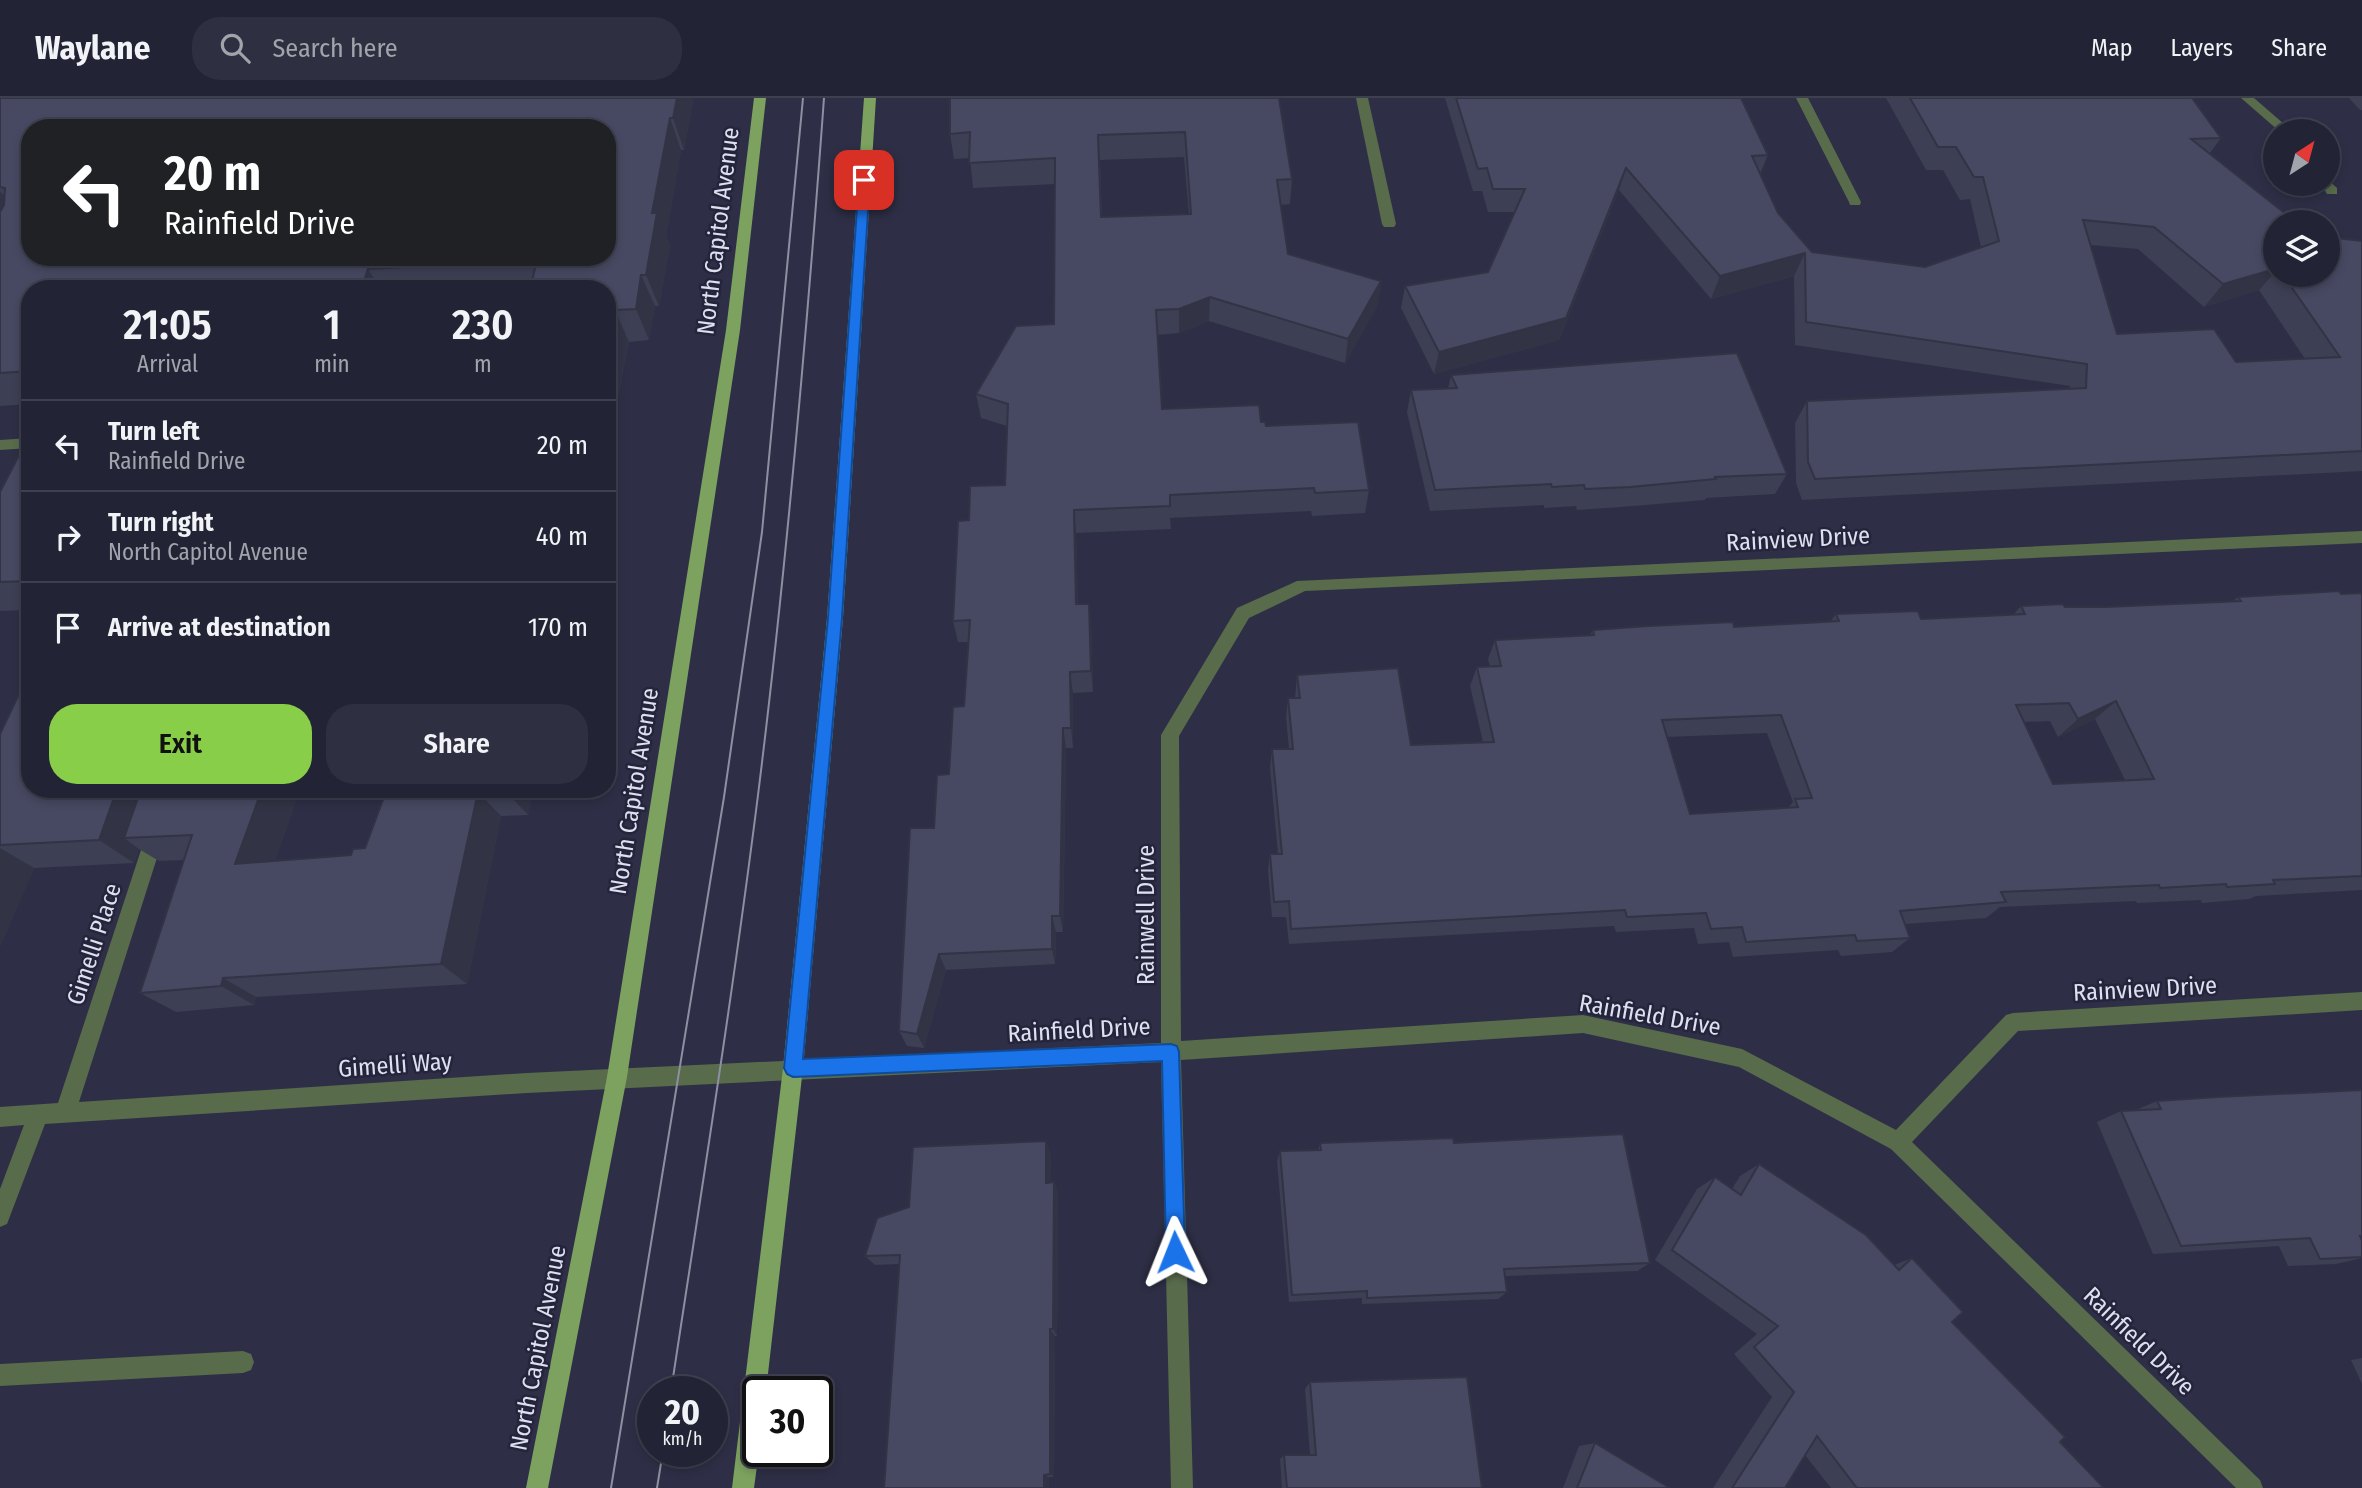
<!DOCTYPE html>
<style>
:root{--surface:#222334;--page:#2e2f40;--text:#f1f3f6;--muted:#a2a4ac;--line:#3f404f;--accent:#89ce48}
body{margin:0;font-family:"Fira Sans Condensed",sans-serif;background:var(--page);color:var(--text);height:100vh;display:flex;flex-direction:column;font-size:26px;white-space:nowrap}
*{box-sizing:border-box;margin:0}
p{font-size:23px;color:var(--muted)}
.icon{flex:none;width:38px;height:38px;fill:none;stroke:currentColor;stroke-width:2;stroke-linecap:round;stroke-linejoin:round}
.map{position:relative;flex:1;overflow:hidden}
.sheet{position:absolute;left:21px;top:182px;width:595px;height:518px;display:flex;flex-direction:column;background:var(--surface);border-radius:28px;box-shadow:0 4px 10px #0003,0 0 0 2px var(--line)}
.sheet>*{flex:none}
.banner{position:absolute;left:21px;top:21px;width:595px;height:147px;border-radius:28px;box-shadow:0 4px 10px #0003,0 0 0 2px var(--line);background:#202124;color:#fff;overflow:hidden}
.needle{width:46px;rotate:36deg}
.tools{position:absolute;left:2263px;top:21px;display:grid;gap:14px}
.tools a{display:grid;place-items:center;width:77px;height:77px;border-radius:50%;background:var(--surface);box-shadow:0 4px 10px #0003,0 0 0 2px var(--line);font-size:35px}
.speed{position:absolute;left:637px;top:1278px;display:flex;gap:14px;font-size:35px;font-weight:700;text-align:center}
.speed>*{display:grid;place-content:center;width:91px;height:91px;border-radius:50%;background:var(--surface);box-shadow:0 4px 10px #0003,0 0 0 2px var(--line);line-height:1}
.speed small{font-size:18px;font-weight:400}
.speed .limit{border:4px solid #111;border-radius:10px;background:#fff;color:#111}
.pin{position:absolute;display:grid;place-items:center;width:60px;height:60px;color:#fff;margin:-30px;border-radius:14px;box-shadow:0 4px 10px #0006}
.me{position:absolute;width:77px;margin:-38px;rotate:358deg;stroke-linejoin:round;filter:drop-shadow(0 0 5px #0008)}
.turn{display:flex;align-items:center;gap:24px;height:147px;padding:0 28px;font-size:32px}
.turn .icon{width:91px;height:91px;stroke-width:2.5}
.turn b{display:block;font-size:49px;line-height:60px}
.eta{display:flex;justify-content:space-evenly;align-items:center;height:119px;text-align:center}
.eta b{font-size:42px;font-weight:600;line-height:49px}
.cta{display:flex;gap:14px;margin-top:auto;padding:14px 28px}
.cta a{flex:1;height:80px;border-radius:28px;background:var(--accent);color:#111;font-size:28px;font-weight:600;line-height:80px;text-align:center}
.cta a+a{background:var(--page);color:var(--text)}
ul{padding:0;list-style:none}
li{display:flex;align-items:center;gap:21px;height:91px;padding:0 28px;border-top:2px solid var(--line)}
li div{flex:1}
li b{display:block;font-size:26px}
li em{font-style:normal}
header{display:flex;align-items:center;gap:42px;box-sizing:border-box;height:98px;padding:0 35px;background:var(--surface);border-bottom:2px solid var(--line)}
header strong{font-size:33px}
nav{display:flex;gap:38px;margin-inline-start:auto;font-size:24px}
.search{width:490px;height:63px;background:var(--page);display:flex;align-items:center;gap:18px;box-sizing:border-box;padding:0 24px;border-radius:28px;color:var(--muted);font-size:26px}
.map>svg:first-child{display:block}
</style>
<header>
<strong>Waylane</strong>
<div class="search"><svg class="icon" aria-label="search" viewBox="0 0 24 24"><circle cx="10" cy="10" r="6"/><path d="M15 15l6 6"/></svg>Search here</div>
<nav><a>Map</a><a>Layers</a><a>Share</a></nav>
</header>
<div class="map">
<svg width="2362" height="1390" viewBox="0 0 2362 1390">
<rect width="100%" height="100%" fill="#2e2f46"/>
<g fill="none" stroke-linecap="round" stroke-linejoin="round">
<!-- service -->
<g fill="#586b4b" fill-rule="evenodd">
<polygon points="30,340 30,350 0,352 0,342"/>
<polygon points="243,1253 251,1256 254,1264 251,1272 243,1275 0,1288 0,1266"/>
</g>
<!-- minor -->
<g fill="#586b4b" fill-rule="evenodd">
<polygon points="1356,0 1368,0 1396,126 1394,129 1384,129 1382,126"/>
<polygon points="1796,0 1808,0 1861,104 1860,107 1850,107 1849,104"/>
<polygon points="2241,0 2254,0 2292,33 2279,33"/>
<polygon points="2328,82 2337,90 2337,96 2327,96 2321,86 2328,86"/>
<polygon points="2362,433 2362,445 1305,493 1249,520 1179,638 1181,943 1583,917 1742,951 1896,1032 2006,917 2013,915 2362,894 2362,912 2018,933 1912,1044 2260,1382 2263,1390 2236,1390 1891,1051 1739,969 1583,935 1181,962 1193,1390 1171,1390 1161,964 527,995 45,1026 7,1126 0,1129 0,1091 24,1027 0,1029 0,1009 58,1005 161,691 179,691 79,1004 527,975 1161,945 1161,637 1237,510 1297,483"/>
</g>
<!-- primary -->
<g fill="#7da260" fill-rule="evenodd">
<polygon points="754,0 766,0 740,232 627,979 548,1390 526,1390 607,979 726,232"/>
<polygon points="864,0 876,0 843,520 803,970 766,1293 758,1293 759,1353 754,1390 732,1390 783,970 827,520"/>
</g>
<!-- tram -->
<g stroke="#8e8fa2" stroke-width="2">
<path d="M671,1293C701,1095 733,896 758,697C787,465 807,233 824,0"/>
<polyline points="611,1390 724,699 762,434 803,0"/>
<polyline points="657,1390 663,1353"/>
</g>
</g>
<!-- wall -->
<g fill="#3d3f54" fill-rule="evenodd">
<path d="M0,0L693,2L684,52H681L666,138L670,147L659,208H655L649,242L629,244L607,353V191H30V306L0,308ZM607,30V159H30Z"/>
<path d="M1279,0L1292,81L1290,106L1281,107L1288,156L1381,183L1377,208L1345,265L1209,223L1179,235L1157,237L1162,311L1261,324L1266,328L1369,392L1365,415L1312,418L1311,413L1170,420L1171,431L1076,435L1078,506H1089L1091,527L1093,594L1073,595V650H1066L1063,834H1056L1055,866L946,872L924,950L907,948L899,933L934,730L949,676L964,608L969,544H958L953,523L969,422L1005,387L1007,328L981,320L976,296L1054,226L1055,86L973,90L970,60L954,61L950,36ZM1184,59L1189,116L1102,119L1100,62Z"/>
<path d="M1445,0H1741L1768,57L1760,76L1778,115L1812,154L1925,169L1981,149L1970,101L1960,102L1943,72H1926L1886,0H2192L2221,40L2210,55L2275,124V177H2328L2362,143V373L1802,402L1796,385L1795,325L1807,303L2070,291V288L1795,247L1794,178L1711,201L1619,92L1559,242L1434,276L1401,210L1405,188L1488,174L1515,114H1488L1482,93H1473ZM2090,147L2138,151L2204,209L2259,192L2305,261L2236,264L2117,236Z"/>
<polygon points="2349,0 2362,0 2362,12 2360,12"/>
<polygon points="1451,277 1787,376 1775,396 1706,400 1705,402 1621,409 1577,412 1576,408 1544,410 1544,407 1430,413 1407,314 1411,292 1448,291"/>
<polygon points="30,336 30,512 0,513 0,394"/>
<path d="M2362,495V792L2256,798L2249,801L2202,805L2201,802L2137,805L2136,803L2000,809L1986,820L1905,826L1910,840L1892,854L1841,858L1838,852L1733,859L1729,844L1698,846L1694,830L1616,834L1614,828L1289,846L1286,819H1272L1268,772L1270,756H1278L1270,669L1272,651H1289L1286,619L1288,600H1295L1297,577L1411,647L1483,644L1470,588L1477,569H1490L1488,561L1495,542L1590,537L1593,532L1734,529L1830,524L1836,516L1921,521L2013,517L2021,508L2105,509L2233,503L2238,499ZM2095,621L2125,682L2053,686L2024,624L2050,623L2058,639ZM1767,635L1793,704L1788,710L1690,716L1667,639Z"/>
<polygon points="0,636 30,691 300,691 275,763 351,757 365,750 387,691 533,691 528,717 501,718 467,886 256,899 254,907 176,914 140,895 184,762 159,763 139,751 134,765 34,770 0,848"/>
<polygon points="2362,992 2362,1160 2336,1166 2288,1168 2279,1148 2153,1156 2097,1024 2121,1013 2136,1012 2157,1003"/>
<polygon points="1320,1045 1454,1045 1650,1165 1637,1173 1505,1178 1507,1194 1498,1201 1362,1206 1362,1200 1289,1204 1277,1063 1280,1053 1318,1052"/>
<polygon points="1051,1055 1050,1085 1054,1084 1058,1096 1057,1238 1055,1238 1054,1379 1049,1379 1049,1390 900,1166 875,1167 865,1158 909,1109"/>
<polygon points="1759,1066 1894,1167 1912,1160 1952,1224 2060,1344 2104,1390 1831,1390 1805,1357 1785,1390 1713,1390 1772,1299 1734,1256 1757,1236 1655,1162 1697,1091 1715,1079 1732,1091 1740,1078"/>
<polygon points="2362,1260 2362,1286 2351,1262"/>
<polygon points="1310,1284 1482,1390 1282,1390 1280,1361 1284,1357 1310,1357 1305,1291"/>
<polygon points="1595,1345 1670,1390 1563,1390 1579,1348"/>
</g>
<!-- shaded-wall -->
<g fill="#323345">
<polygon points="677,0 693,0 693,2 684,52 673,20"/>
<polygon points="670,20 681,52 666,138 670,147 659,208 646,177 652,115"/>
<polygon points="1626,70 1619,92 1559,242 1434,276 1439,254"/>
<polygon points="0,93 24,120 0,161"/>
<polygon points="1805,155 1794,178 1711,201 1720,178"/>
<polygon points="228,159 264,159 251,191 227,161"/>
<polygon points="505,159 529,159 528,163 504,161"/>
<polygon points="368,171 381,191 361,191"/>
<polygon points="2275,171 2275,174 2259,192 2204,209 2223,186"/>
<polygon points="641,177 655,208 649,242 636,211"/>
<polygon points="1381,183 1377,208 1345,265 1348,241"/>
<polygon points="1210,199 1209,223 1179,235 1179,211"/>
<polygon points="615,212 629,244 607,353 607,248"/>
<polygon points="607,358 610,364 607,378"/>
<polygon points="1074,412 1076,435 1079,528 1076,506"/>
<polygon points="1089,506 1091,527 1093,594 1091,573"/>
<polygon points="1070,574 1073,595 1073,650 1071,630"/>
<polygon points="2116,603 2095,621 2058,639 2078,621"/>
<polygon points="1063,630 1066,650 1063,834 1060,818"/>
<polygon points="117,691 160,691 124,740 139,751 134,765 99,742"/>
<polygon points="262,691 300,691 266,789 235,766"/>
<polygon points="506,691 533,691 528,717 506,693"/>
<polygon points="478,694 501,718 467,886 441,866"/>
<polygon points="0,750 34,770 0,848"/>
<polygon points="1052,818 1056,834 1055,866 1052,851"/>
<polygon points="939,856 946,872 924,950 917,936"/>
<polygon points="223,880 256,899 254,907 221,888"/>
<polygon points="1046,1043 1051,1055 1050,1096 1046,1085"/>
<polygon points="1054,1084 1058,1096 1057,1238 1053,1231"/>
<polygon points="1050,1231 1055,1238 1054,1379 1050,1376"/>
<polygon points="1044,1377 1049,1379 1049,1390 1044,1390"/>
</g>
<!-- building -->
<g fill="#474962" stroke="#323345" stroke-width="2" fill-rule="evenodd">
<path d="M0,0H677L673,20H670L652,115H657L646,177H641L636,211L615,212L607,248V191H530L537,162L368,171L361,191H30V273L0,275V114L4,107L5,90L0,89ZM30,30H607V159H523L522,162L504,161L505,159H246L245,162L227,161L228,159H30Z"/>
<path d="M950,0H1279L1292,81L1277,82L1288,156L1381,183L1348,241L1210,199L1179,211L1156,212L1162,311L1259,307L1261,324H1265L1266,328L1358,324L1369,392L1315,395L1314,390L1170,397V408L1074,412L1076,506H1089L1091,573L1070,574L1071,630H1063L1060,818H1052V851L939,856L917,936L899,933L910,730H934L937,677L949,676L953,609L964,608L970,522L953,523L958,423L969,422L970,388L1005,387L1008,306L976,296L1016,228L1054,226L1055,60L969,65L970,34L950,36ZM1185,34L1191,116L1101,119L1098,37Z"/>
<polygon points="1456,0 1741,0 1768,57 1752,58 1778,115 1812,154 1925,169 1999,143 1983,79 1974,79 1956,49 1938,49 1910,0 2192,0 2221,40 2191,41 2296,124 2275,124 2275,171 2223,186 2154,129 2083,122 2117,236 2214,231 2236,264 2340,259 2283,177 2328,177 2328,139 2362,143 2362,353 1815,381 1808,364 1807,303 2086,290 2087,266 1806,224 1805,155 1720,178 1626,70 1566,220 1439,254 1405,188 1488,174 1525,91 1493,91 1487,70 1478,71"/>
<polygon points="1737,255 1787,376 1715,379 1716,381 1630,389 1585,391 1584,387 1552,389 1551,386 1435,392 1411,292 1457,290 1451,277"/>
<polygon points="30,336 30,483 0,484 0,394"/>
<path d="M2339,493L2341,496L2362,495V778L2273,782L2275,786L2227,789L2226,786L2160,790L2159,787L2001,794L2006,804L1900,813L1910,840L1857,843L1855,837L1746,844L1742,829L1711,831L1706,815L1627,819L1625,812L1291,831L1289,803L1274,804L1270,756H1282L1272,651H1293L1288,600H1300L1297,577L1398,570L1411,647L1494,644L1477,569L1501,568L1495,542L1594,537L1593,532L1648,528L1733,524L1734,529L1839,523L1836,516L1918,513L1921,521L2025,516L2021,508L2063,506L2065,509H2105L2241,503L2238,499ZM2116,603L2154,681L2053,686L2016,607L2069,605L2078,621ZM1781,617L1812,700L1795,701L1798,709L1690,716L1662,622Z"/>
<polygon points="30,573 30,691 117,691 99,742 0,747 0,636"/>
<polygon points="141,691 262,691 235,766 351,757 353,751 365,750 387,691 506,691 506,693 478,694 441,866 223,880 221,888 140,895 192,737 124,740"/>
<polygon points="2362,992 2362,1138 2360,1138 2362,1143 2362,1159 2320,1161 2310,1140 2181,1148 2121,1013 2161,1011 2157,1003 2217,999"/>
<polygon points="1623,1036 1650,1165 1504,1171 1507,1194 1367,1200 1367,1193 1292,1197 1280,1053 1321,1052 1320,1045 1453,1040 1454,1045"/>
<polygon points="1046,1043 1046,1085 1054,1084 1053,1231 1050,1231 1050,1376 1044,1377 1044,1390 884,1390 900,1157 865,1158 877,1120 909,1109 913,1049"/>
<polygon points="1759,1066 1866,1137 1899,1172 1912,1160 1963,1214 1952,1224 2065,1339 2060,1344 2104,1390 1857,1390 1817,1338 1785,1390 1732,1390 1794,1294 1754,1249 1778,1228 1672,1152 1715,1079 1741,1097"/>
<polygon points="1467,1279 1482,1390 1287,1390 1284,1357 1316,1357 1310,1284"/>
<polygon points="1595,1345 1670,1390 1577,1390"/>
</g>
<!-- route -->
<polygon fill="#1a73e8" stroke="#114b97" stroke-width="2" points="864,78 870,82 842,520 803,961 1171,946 1177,948 1179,954 1185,1154 1182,1161 1175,1164 1168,1161 1166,1154 1162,963 793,979 787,976 784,970 828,520 859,82"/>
<g text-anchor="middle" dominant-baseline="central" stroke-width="5" stroke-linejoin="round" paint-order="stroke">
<!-- street labels -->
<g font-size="24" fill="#dfe0ef" stroke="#24253c">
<text transform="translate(718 133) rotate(-83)">North Capitol Avenue</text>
<text transform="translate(1798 441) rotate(-3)">Rainview Drive</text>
<text transform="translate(634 693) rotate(-81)">North Capitol Avenue</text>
<text transform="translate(1146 817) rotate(-90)">Rainwell Drive</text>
<text transform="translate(94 846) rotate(-72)">Gimelli Place</text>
<text transform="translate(2145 891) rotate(-3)">Rainview Drive</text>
<text transform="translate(1650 917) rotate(10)">Rainfield Drive</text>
<text transform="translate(1079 932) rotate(-3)">Rainfield Drive</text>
<text transform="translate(395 967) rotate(-4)">Gimelli Way</text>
<text transform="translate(2139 1243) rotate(44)">Rainfield Drive</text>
<text transform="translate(538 1250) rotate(-79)">North Capitol Avenue</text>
</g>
</g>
</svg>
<div class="tools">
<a><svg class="needle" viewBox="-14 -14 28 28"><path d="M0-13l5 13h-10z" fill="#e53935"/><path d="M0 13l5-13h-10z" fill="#a2a4ac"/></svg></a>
<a><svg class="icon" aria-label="layers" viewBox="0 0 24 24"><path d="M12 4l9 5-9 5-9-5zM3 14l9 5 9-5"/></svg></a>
</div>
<div class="speed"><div>20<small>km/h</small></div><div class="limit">30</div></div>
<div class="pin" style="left:864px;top:82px;background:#d93025"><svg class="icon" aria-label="arrive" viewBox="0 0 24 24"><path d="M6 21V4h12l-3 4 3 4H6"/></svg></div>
<svg class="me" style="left:1175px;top:1154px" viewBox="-20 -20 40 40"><path d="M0-17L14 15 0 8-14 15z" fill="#1a73e8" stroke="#fff" stroke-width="4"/></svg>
<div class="banner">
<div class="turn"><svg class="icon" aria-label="left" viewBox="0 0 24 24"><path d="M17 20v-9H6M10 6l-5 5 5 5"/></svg><div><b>20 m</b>Rainfield Drive</div></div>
</div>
<section class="sheet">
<div class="eta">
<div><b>21:05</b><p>Arrival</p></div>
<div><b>1</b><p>min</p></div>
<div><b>230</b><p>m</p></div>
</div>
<ul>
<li><svg class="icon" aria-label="left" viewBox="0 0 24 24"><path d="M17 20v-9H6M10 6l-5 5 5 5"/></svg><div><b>Turn left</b><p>Rainfield Drive</p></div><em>20 m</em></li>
<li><svg class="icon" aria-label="right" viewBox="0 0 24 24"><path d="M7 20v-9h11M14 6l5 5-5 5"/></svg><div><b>Turn right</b><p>North Capitol Avenue</p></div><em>40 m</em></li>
<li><svg class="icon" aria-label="arrive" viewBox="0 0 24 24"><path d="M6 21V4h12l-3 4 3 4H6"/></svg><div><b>Arrive at destination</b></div><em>170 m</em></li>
</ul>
<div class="cta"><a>Exit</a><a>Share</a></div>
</section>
</div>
